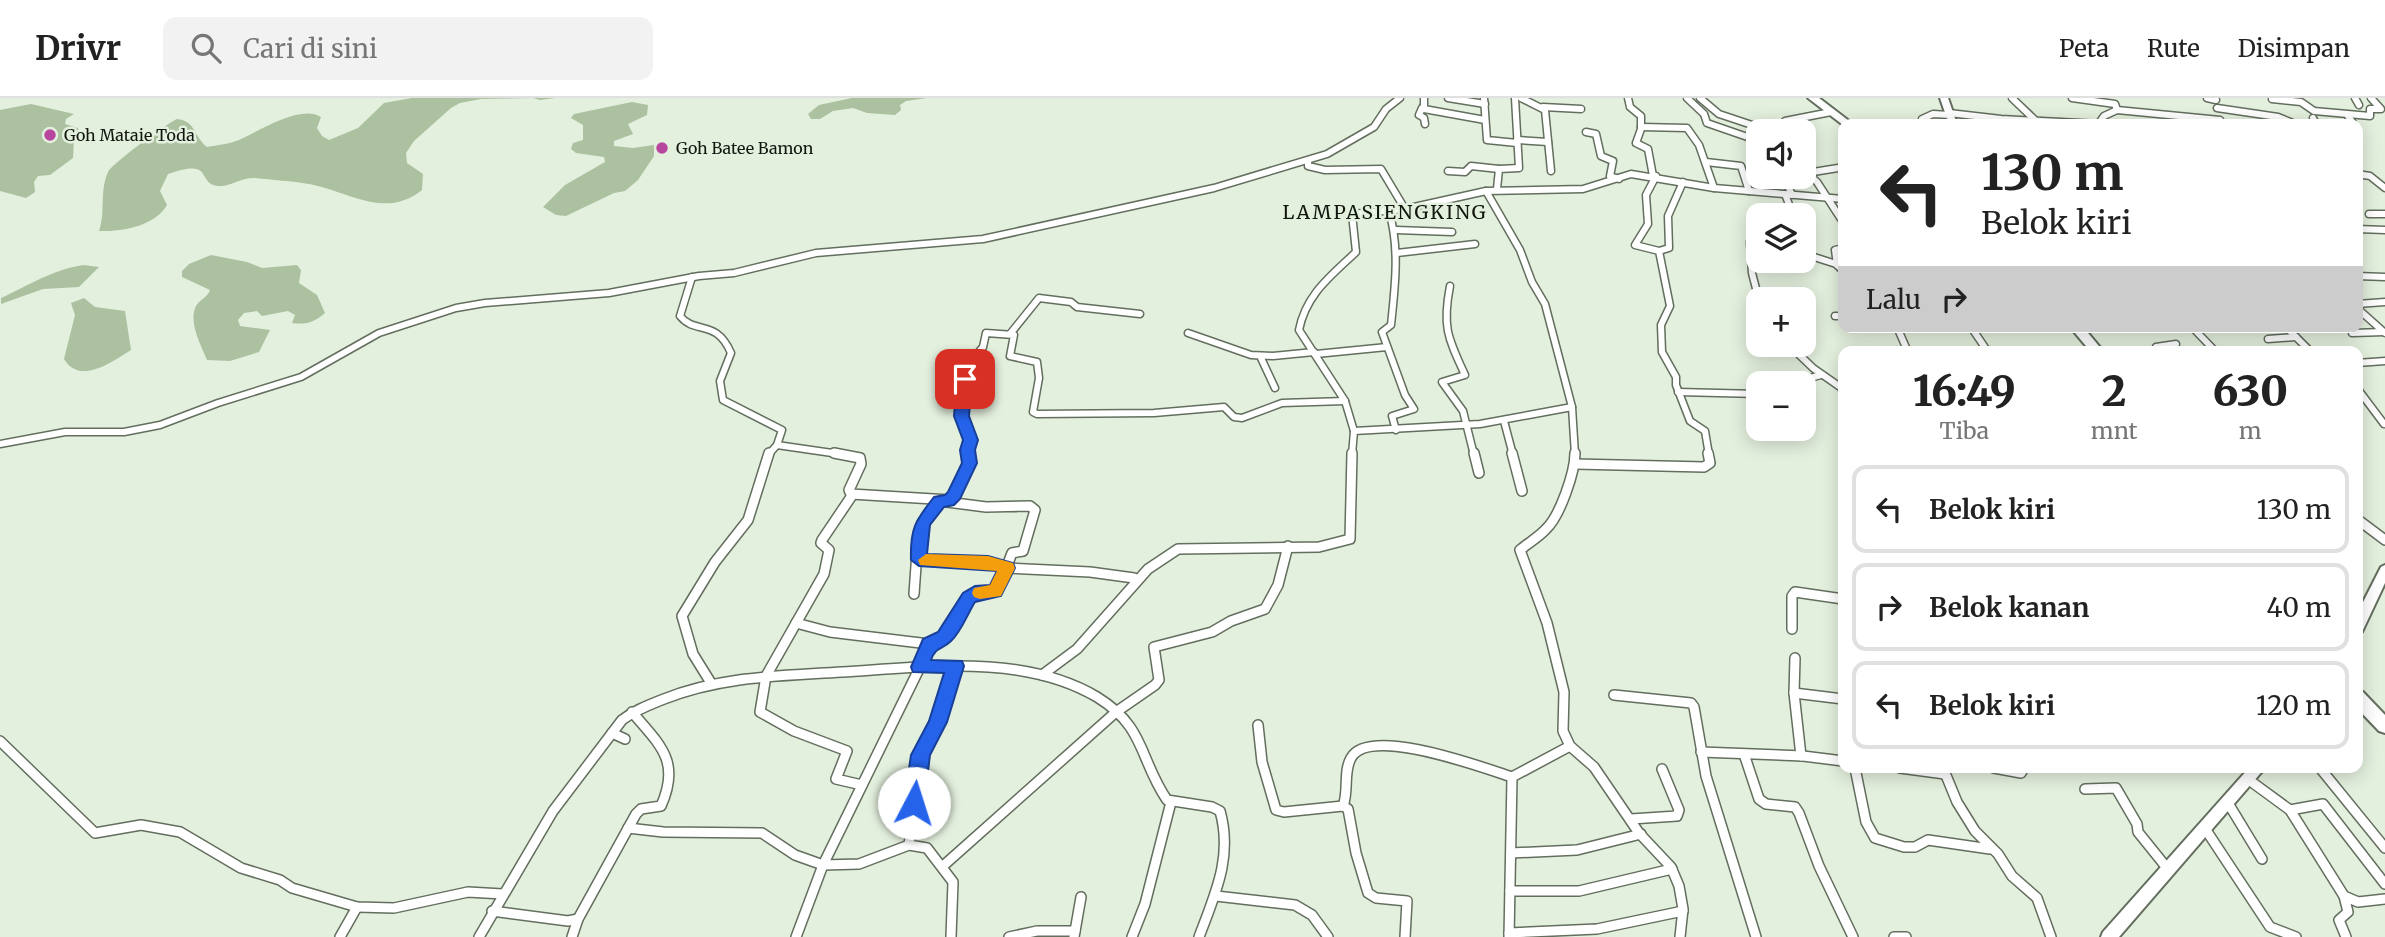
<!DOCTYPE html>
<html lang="id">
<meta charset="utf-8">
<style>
:root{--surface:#fff;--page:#f2f2f2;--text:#222;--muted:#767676;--line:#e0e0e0}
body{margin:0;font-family:Merriweather,serif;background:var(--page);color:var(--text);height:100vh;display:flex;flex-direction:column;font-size:26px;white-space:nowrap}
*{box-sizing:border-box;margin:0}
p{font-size:23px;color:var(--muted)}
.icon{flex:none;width:38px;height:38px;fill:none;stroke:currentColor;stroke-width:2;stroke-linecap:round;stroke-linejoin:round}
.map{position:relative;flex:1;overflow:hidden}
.details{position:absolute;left:1838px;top:248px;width:525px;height:427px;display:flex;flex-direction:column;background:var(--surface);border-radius:14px;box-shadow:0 4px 18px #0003}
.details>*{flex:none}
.top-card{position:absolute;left:1838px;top:21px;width:525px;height:214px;border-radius:14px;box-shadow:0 4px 18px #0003;background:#fff;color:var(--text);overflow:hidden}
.tools{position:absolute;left:1746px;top:21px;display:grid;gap:14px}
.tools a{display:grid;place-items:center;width:70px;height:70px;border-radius:14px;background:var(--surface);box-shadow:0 4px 18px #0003;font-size:35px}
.pin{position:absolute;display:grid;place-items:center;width:60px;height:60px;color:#fff;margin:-30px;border-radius:14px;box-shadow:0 4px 10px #0006}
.me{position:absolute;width:77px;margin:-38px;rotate:5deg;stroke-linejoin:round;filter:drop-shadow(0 0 5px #0008)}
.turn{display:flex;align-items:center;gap:24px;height:147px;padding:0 28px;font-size:32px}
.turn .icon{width:91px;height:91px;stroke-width:2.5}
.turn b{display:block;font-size:49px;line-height:60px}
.then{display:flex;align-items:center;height:66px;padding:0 28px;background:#0003;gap:14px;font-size:26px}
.eta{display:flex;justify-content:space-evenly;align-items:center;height:119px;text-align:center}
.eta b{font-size:42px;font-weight:800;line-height:49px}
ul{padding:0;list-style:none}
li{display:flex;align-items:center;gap:21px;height:88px;margin:0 14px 10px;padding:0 14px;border:4px solid var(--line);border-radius:14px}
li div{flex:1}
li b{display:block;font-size:26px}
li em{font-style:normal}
header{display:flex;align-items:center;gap:42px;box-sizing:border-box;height:98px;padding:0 35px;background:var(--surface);border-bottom:2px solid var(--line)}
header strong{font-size:33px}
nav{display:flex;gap:38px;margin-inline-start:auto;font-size:24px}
.search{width:490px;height:63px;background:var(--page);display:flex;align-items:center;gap:18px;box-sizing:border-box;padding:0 24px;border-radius:14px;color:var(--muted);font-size:26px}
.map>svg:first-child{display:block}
</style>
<header>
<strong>Drivr</strong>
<div class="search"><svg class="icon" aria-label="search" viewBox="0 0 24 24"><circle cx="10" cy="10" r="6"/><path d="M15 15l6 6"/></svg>Cari di sini</div>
<nav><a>Peta</a><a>Rute</a><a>Disimpan</a></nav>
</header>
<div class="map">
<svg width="2385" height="839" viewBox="0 0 2385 839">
<rect width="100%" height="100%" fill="#e4f0de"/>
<!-- green -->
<g fill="#abc1a0">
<path d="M412,0H555L540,2L533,0L481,1L460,5L451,10L414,43L406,55L407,65L423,76L422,92C385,122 348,93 309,86C292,83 272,82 255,80C242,79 230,89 219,88C195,86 216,59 168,76L160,93L167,107C155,128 122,134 99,133C106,114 99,94 108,74C113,65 166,26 177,21C196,23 194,39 207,49C217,47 230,46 239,42C259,33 301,6 321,19L317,30L322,38L329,42L358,30L384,5Z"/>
<polygon points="852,0 927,0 906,3 900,7 901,12 895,17 867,15 853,10 833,13 820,21 811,21 808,16 819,7"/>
<polygon points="632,4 648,7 647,17 628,26 633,36 614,43 614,48 633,50 654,47 654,58 638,82 625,93 614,95 566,118 556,117 543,109 565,87 605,64 604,59 576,55 571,51 573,45 583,42 583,27 571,20 574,16"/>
<polygon points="31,6 74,16 66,21 65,26 78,30 79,35 74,41 73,60 50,77 38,78 34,84 35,94 26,100 0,93 0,12"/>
<path d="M211,157L247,164L262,170L297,167L301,172L299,185L317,197L325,215C315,224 306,227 292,225L295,217L288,213L262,218L257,213L244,215L238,222L240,228L270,232L259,254L230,263L207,262C201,247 188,224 196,208C200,201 207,200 210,192L182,179V173L189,166Z"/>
<path d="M83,167L99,169L79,189L43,191L1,206V200C32,186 49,173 83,167Z"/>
<path d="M84,200L95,209L125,213L131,252C113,263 80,288 64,261L75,217L71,205Z"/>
</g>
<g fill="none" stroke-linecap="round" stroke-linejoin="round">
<!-- street-far1 casing -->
<g stroke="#636e5e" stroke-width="9">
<g id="street-far1">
<polyline points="1424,0 1424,11 1485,22"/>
<polyline points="1448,0 1485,6"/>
<polyline points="1484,0 1487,42 1517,45"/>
<polyline points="1521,0 1545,12 1551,73"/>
<polyline points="1628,0 1630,9 1641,18 1641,31 1636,45 1648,51 1653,78"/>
<polyline points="1687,0 1704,16 1707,25 1759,43"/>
<polyline points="1700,0 1719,16 1758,29"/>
<polyline points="2012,0 2036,23"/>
<polyline points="2072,0 2115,6 2117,12"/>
<polyline points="2207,0 2216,2"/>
<polyline points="2355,0 2359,7"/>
<polyline points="2272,1 2301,4 2314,13 2370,18 2370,11 2381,11 2371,0"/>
<polyline points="1543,9 1581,11"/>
<polyline points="1422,10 1419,17 1424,20 1425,26"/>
<polyline points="2217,10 2278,19 2295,26"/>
<polyline points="1949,15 2001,21 2100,26"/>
<polyline points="2348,18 2353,25 2350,26"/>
<polyline points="2313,20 2316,26"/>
<polyline points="1922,21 1933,16 1950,17"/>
<polyline points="2099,25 2104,18 2117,12 2220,22"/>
<polyline points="1641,29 1687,30 1699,47 1714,90"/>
<polyline points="1791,33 1785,23 1831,14"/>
<polyline points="1586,34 1596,36 1601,58 1613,63 1610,78 1619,81"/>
<polyline points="1517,42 1548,44"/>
<polyline points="1308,64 1308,68 1325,72 1381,71 1405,111"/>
<polyline points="1706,64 1741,68 1749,93"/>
<polyline points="1838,70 1807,75 1817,84 1843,124"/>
<polyline points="1448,73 1465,74 1471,68 1499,71"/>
<polyline points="2357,76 2370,78 2385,90"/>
<polyline points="1656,78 1646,97 1648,126 1635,147 1659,153 1670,208 1661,227 1662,254 1676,279 1676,287 1690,323 1705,333 1709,357"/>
<polyline points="1784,79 1792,97"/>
<polyline points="1497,91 1499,71 1519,70 1515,0"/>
<polyline points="1486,93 1583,91 1631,76 1714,90 1843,101"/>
<path d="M1486,93L1520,152L1532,184L1545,206L1572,309L1480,326L1354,333L1345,303L1299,232C1306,196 1331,178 1356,154L1352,116L1405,111Z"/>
<polyline points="1785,96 1793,117"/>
<path d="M1389,113C1400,151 1395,188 1391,227L1382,234L1405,297L1414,311L1392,318L1396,332"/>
<polyline points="2369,116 2385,116"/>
<polyline points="2357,131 2385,132"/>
<polyline points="1396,132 1452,134"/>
<polyline points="1750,144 1752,175 1759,202"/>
<polyline points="1804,145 1811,158 1836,166 1843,173"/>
<polyline points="1659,153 1669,150 1668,118 1683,84"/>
<polyline points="1397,155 1475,146"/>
<polyline points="1837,167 1835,152 1843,150"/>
<polyline points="2357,178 2385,179"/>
<path d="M692,179L680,218C695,237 716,220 731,255L720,283L723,302L782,332L777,347L768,357"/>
<path d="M1450,188C1442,229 1448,240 1465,277L1442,284L1463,313L1474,357"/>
<polyline points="2357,206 2385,204"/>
<polyline points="2357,210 2385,235"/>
<polyline points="1835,218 1843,218"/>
<polyline points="1897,229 1908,254"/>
<polyline points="1971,229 1988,254"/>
<polyline points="2192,229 2216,254"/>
<polyline points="2286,229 2311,254"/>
<polyline points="1188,235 1251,257 1273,258 1314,254"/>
<polyline points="2352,235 2384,234"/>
<polyline points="1010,236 1039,200 1071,204 1077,209 1140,216"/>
<polyline points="2268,241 2296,239"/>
<polyline points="1789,247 1813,270 1843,291"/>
<polyline points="2160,254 2156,249 2176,246"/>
<polyline points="1316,256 1387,249"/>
<polyline points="1261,260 1275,290"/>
<polyline points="2357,265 2385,263"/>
<polyline points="1792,285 1821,277"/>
<polyline points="2357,290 2384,326"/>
<polyline points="1678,294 1759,296"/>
<polyline points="1572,309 1575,357"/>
<polyline points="1504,323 1513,357"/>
<polyline points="0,346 65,334 124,334 160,327 218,305 301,279 379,235 456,210 485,205 609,195 699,178 734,175 816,155 983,141 1214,90 1327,56 1374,29 1386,11 1400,0"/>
<polyline points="777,347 846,357"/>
<polyline points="968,357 970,342 961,318 963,293 972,262 983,249 986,235 1014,237 1010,258 1037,264 1039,280 1033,314 1037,316 1154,315 1224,309 1234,319 1242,320 1282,305 1345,303"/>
<polyline points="1352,357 1354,333"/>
</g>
</g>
<!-- street casing -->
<g stroke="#636e5e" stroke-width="12">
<g id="street">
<path d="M834,355L860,360L861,366L849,392L851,396L950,402C959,387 972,373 968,355"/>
<polyline points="1474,355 1479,375"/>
<polyline points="1512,355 1522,393"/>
<path d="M1575,355C1575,374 1560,418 1546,431C1539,439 1528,445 1520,452L1547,525L1564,594L1563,633L1570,648L1594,669L1639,735L1671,769L1679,788L1683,811L1680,839"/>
<polyline points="1575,366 1704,369 1710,365 1708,355"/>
<polyline points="853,396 822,442 821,445 829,452 824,476 766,578 760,614 794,633 847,653 836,681 862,687"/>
<polyline points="2357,421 2385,442"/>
<polyline points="919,462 987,464 1007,470 1090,474 1134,480"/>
<polyline points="914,496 918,440 922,425 939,403"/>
<polyline points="796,525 830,534 929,546"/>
<polyline points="1792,531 1792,498 1795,494 1843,501"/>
<polyline points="1795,560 1794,595 1801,658"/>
<polyline points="1042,577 1077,551 1148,471 1178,451 1319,449 1350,441 1352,355"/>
<polyline points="711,585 693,556 682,518 715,464 748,422 769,355"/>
<polyline points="1794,595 1843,601"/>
<polyline points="1614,597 1691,605 1694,609 1706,678 1756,839"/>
<polyline points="1258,627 1262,664 1276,712 1284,714 1343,708 1348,711 1356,755 1368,795 1376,800 1407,803 1405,839"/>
<polyline points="612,635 625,641"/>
<polyline points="0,643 95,735 141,727 180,734 241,770 280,782 292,790 357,809 394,810 468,794 503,796"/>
<polyline points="1701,654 1803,658 1843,663"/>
<polyline points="1744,656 1759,701 1766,706 1795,709 1799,715 1819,768 1853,839"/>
<polyline points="1855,670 1866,724 1875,740 1904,749 1915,749 1928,742 1990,751"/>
<polyline points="1900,670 1945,676"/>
<polyline points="1943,670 1957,704 1975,733 1998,756 2012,778 2037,800 2051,839"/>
<polyline points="1994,670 2021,675 2024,670"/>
<polyline points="2320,670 2385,750"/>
<polyline points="2249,682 2290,712 2344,798 2358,804 2385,801"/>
<polyline points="2085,691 2116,690 2137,726 2138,734 2167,770"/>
<polyline points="2228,705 2262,761"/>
<path d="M1343,708C1349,693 1343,674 1351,660C1369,627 1484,670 1512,679"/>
<polyline points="2290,712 2323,706 2385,786"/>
<polyline points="1631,721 1677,718 1679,712 1662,671"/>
<polyline points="2204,729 2270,829 2296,839"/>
<polyline points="628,730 663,734 762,735 795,757 823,767 859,766 909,747 927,750 953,784 951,839"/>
<polyline points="909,747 920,657 938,624 955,568"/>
<polyline points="1511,755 1577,752 1641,736"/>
<polyline points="943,768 1116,614 1155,587 1159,582 1154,549 1212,534 1231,523 1265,511 1278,487 1288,448"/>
<polyline points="1510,793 1579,793 1672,771"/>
<polyline points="1216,798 1295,807 1312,817 1328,839"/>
<polyline points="2344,798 2348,814 2339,822 2346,839"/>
<polyline points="492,813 568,823 578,821"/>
<polyline points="1509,835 1597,831 1683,813"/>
<polyline points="340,839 357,809"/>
<path d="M479,839L553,713L622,622C635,612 649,607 664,601C722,578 781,578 842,574C924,569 1023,555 1097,599C1146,629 1139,661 1167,702L1212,709L1220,713C1233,759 1215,796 1199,839"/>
<path d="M572,839L578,821L636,716L641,711L661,708C681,663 660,647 632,614"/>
<path d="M796,839L823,767L920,569L927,549L944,539L969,499C978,493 991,497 999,489L1012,455L1023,453L1035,412L1030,408L986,409L947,404"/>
<polyline points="1009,839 1037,833 1075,833"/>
<polyline points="1074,839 1081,799"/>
<polyline points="1132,839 1145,806 1171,704"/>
<polyline points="1509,839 1512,679 1570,648"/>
<polyline points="1894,839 1906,839"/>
</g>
</g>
<!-- secondary casing -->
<g stroke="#636e5e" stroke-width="4">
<g id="secondary">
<polygon points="1940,0 1948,0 1957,26 1949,26"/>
<polygon points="2385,467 2385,485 2362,534 2357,535 2357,516 2381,469"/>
<polygon points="2249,670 2265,670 2119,839 2101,839 2103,834"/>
</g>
</g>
<!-- highway casing -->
<g stroke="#636e5e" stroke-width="4">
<g id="highway">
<polygon points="1808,0 1819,0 1853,26 1843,27"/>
<polygon points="2070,229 2083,229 2104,254 2091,254"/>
<polygon points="2357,593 2363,594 2385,617 2385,635 2379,633 2357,610"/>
</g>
</g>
<!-- street-far1 -->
<use href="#street-far1" stroke="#fff" stroke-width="6"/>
<!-- street -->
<use href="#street" stroke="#fff" stroke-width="9"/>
<!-- secondary -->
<use href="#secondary" fill="#fff" fill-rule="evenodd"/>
<!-- highway -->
<use href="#highway" fill="#fff" fill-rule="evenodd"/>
</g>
<!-- route -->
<path fill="#2563eb" stroke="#184099" stroke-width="2" d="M965,276L972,281L969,318L978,342L975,352L977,365L960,401L954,407L944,409L930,427L927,456L988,458L1013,465L1015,470L1001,498L975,504C968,515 961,534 951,543C942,552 935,549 931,562L962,563L964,568L947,624L930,657L924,705L921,711L914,713L907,711L904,705L911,657L929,623L944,575L913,574L911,569L923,541L938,534L963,495L975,488L990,487L997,473L919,468L911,462C910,431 915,423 934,399L945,397L948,394L962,365L960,352L963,342L954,318L957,281Z"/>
<!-- slow -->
<polygon fill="#f59e0b" points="926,456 988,458 1013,465 1015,470 1001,498 980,501 974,499 972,495 974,490 990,487 997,473 920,467 918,462"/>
<!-- markers -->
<g fill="#b8459e" stroke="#e4f0de" stroke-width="2.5">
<circle cx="50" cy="37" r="7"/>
<circle cx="662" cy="50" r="7"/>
</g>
<g text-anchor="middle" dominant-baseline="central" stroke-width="5" stroke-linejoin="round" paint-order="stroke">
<!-- far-poi labels -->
<g font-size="16" fill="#11160f" stroke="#e4f0de" text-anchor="start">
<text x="64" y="37">Goh Mataie Toda</text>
<text x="676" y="50">Goh Batee Bamon</text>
</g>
<!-- far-quarter labels -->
<g font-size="19" letter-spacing="2" fill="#11160f" stroke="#e4f0de">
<text x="1385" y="114">LAMPASIENGKING</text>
</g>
</g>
</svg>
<div class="tools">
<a><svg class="icon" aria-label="sound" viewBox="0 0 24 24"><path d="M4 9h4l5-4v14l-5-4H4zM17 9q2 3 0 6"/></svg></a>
<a><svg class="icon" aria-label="layers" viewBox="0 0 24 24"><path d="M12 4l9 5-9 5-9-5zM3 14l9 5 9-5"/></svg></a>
<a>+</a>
<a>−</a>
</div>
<div class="pin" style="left:965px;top:281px;background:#d93025"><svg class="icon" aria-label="arrive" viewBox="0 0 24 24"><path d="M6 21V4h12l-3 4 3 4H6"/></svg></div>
<svg class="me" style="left:914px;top:705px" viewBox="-20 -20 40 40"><circle r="19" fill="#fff"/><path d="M0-13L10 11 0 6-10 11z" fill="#2563eb"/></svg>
<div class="top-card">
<div class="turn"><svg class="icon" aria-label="left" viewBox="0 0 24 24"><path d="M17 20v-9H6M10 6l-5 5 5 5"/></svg><div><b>130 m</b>Belok kiri</div></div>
<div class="then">Lalu<svg class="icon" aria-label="right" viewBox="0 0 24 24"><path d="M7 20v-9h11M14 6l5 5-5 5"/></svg></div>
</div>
<section class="details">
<div class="eta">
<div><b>16:49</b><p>Tiba</p></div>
<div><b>2</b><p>mnt</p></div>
<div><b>630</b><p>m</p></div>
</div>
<ul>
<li><svg class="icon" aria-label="left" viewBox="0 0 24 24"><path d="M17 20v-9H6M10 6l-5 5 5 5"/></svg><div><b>Belok kiri</b></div><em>130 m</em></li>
<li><svg class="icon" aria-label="right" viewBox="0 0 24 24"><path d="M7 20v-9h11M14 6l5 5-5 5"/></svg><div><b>Belok kanan</b></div><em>40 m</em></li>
<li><svg class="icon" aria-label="left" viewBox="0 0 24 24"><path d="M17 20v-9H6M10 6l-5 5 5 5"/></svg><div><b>Belok kiri</b></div><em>120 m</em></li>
</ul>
</section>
</div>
